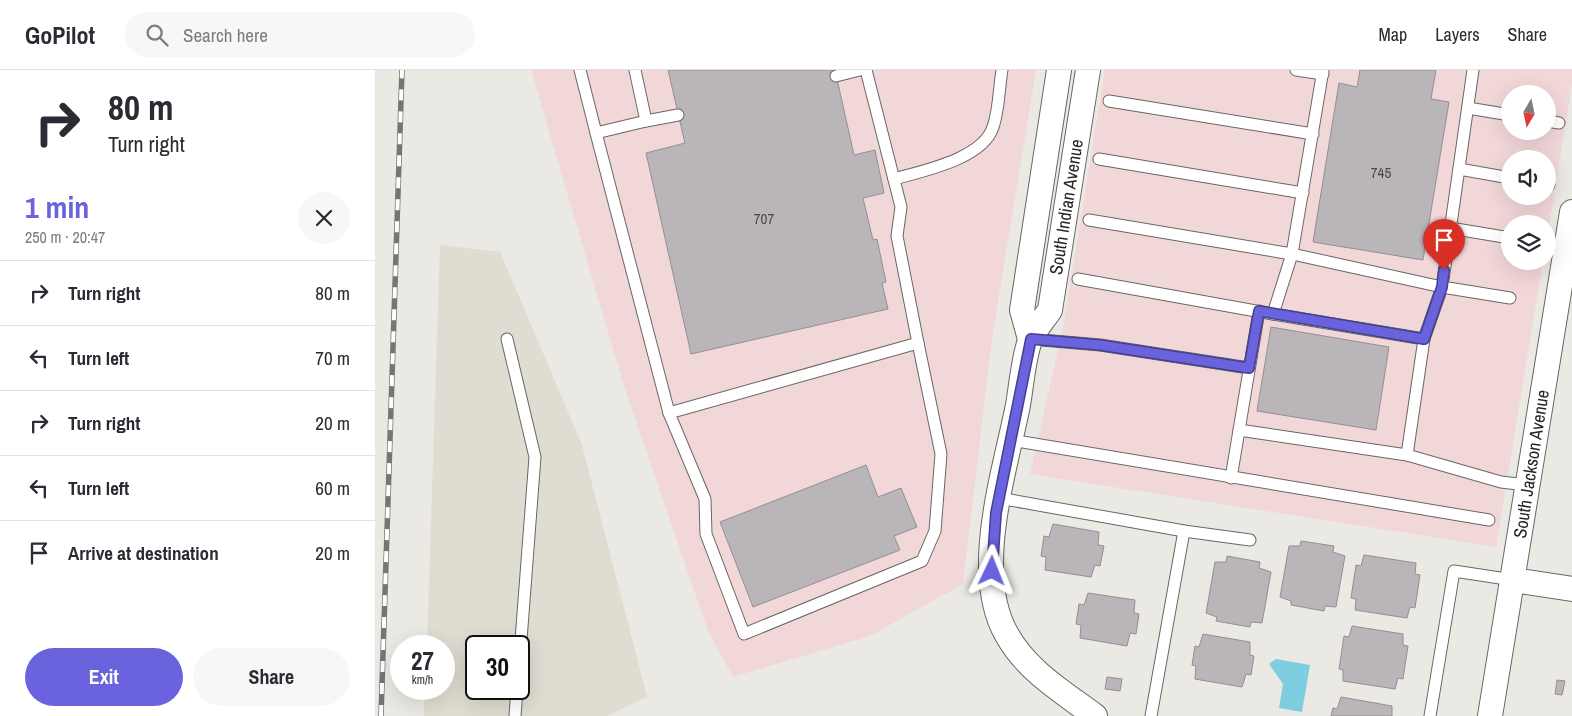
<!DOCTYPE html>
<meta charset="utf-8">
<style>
:root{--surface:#fff;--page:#f7f7f7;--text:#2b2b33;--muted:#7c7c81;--line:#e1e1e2;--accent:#6a63dd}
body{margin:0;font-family:"Archivo Narrow",sans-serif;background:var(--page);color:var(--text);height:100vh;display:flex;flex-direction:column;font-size:19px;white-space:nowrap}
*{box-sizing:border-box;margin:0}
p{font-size:16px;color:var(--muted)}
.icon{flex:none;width:28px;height:28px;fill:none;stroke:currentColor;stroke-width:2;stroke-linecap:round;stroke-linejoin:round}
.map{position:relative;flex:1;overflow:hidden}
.side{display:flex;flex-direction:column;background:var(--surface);width:375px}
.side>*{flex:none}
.top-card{background:#fff;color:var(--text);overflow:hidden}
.needle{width:32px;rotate:189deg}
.tools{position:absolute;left:1126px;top:15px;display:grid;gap:10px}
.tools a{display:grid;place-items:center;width:55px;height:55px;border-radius:50%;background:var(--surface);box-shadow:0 5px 20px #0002;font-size:25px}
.speed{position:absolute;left:15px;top:565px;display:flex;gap:10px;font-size:25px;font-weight:700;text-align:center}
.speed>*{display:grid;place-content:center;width:65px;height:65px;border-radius:50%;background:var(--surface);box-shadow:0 5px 20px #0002;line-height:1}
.speed small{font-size:12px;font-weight:400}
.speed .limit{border:2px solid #111;border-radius:8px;background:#fff;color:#111}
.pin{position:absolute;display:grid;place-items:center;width:42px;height:42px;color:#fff;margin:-51px -21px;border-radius:50% 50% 50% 0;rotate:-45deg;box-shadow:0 0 5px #0007}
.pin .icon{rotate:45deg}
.me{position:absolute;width:55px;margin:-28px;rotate:2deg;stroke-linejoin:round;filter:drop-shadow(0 0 4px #0008)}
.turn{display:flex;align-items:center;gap:18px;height:105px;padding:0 25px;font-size:22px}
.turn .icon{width:65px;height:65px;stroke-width:2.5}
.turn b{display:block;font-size:35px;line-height:42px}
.round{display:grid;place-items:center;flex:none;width:52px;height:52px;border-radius:26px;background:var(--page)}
.summary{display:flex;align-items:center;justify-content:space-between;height:85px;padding:0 25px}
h1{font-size:30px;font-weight:700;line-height:38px;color:var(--accent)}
.cta{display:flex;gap:10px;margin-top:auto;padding:10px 25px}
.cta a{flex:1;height:58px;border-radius:30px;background:var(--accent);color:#fff;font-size:20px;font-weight:700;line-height:58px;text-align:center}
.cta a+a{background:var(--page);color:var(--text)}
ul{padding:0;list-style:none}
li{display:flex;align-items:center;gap:15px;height:65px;padding:0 25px;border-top:1px solid var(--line)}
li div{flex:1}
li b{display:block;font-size:19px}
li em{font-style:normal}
header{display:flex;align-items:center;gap:30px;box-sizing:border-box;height:70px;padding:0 25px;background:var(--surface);border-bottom:1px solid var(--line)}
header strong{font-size:24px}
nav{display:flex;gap:28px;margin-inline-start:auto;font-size:18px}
.search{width:350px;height:45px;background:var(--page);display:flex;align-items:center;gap:12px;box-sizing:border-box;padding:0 18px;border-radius:28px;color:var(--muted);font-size:19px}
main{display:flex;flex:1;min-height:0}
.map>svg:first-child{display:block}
</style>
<header>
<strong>GoPilot</strong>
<div class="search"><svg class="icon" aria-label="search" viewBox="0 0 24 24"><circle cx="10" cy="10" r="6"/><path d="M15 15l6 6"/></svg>Search here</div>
<nav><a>Map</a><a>Layers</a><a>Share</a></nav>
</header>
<main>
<section class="side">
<div class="top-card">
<div class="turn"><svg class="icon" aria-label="right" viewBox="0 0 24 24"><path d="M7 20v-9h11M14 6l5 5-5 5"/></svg><div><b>80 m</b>Turn right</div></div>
</div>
<div class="summary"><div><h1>1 min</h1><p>250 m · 20:47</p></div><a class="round"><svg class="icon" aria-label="close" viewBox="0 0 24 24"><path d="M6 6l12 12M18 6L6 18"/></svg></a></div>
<ul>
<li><svg class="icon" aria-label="right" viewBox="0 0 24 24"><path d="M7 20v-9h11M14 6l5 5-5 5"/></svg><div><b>Turn right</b></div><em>80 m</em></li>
<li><svg class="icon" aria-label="left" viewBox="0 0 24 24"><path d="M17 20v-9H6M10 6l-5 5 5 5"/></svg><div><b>Turn left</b></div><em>70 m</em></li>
<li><svg class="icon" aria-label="right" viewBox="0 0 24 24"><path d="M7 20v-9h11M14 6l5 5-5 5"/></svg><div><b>Turn right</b></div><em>20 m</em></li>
<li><svg class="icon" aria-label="left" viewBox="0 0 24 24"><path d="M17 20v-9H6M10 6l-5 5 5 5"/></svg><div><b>Turn left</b></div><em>60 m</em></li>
<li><svg class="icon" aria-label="arrive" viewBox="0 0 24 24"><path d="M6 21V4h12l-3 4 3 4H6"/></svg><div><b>Arrive at destination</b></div><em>20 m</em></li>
</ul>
<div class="cta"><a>Exit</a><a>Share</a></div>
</section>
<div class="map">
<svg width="1197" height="646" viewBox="0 0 1197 646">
<rect width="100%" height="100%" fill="#eae9e4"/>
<!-- commercial -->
<g fill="#f2d7d9" fill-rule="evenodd">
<polygon points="156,0 661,0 617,268 588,514 495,566 358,607 333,561 248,313"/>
<path d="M730,0H1197V14L1173,163L1172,154H1135V191H1168L1121,477L655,404L688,258ZM1135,24H1172V61H1135ZM1135,89H1172V126H1135Z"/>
</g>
<!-- built -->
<path fill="#dfdcd1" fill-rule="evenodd" d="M65,175L125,182L207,375L272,627L232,646H49L50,619H69V576H52ZM101,576H144V619H101Z"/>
<!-- water -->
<polygon fill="#7fcee0" points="901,589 935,595 927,642 904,638 908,614 894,594"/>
<!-- building -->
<g fill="#b9b5b8" stroke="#938f92">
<polygon points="293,0 460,0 479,85 500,80 509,123 488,128 498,170 502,169 511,212 507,213 513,239 316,284 271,83 310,73"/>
<polygon points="985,0 1061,0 1056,29 1074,32 1048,190 938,172 964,13 982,17"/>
<polygon points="896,257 1014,277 1001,360 882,341"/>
<polygon points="491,395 503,427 526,418 542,457 519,466 525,480 378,537 345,452"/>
<polygon points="678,454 724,462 723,475 729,476 725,496 720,495 716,507 670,500 671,487 666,486 669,466 674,467"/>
<polygon points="926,471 959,476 958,482 970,486 961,537 950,536 949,541 916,535 916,531 905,527 914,476 925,476"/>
<polygon points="989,485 1041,493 1040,504 1045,505 1040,538 1035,537 1032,548 980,540 981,529 976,528 981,495 986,496"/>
<polygon points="852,486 885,492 884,498 896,502 887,553 876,552 875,557 841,551 842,547 831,543 840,492 851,492"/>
<polygon points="713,523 760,530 759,543 764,544 761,564 755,563 752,576 705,568 706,555 701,554 704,534 709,535"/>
<polygon points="977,556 1028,564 1028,575 1033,576 1028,609 1023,608 1020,619 968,611 968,600 964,599 969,566 974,567"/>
<polygon points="828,564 875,572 875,585 879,586 876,605 871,604 867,617 820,609 821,596 817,595 820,576 824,577"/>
<polygon points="732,607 747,609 745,621 730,619"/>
<polygon points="1182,610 1190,611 1187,625 1180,624"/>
<polygon points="966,627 1017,636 1017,646 956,646 958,638 962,639"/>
</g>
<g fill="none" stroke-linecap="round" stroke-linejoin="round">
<!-- lane casing -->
<g stroke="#686763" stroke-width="13">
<g id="lane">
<polyline points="205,0 221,63"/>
<polyline points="260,0 271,51 221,63 294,343 330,429 331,464 369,564 547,491 560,461 566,384 543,273"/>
<polyline points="921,0 948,4"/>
<polyline points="461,6 485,0"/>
<polyline points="734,31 938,64"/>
<polyline points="1093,38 1135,45"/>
<polyline points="271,51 303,45"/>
<polyline points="1172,51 1184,53"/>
<polyline points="724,89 928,123"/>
<polyline points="1084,99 1135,108"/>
<path d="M519,109C547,101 608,89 618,57C624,40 624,18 627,0"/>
<polyline points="1172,115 1174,115"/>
<polyline points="714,150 917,184 1067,217 1135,228"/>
<polyline points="1075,158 1135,168"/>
<polyline points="703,209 898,244 917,184 948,0"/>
<polyline points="898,244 1049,269 1032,385"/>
<polyline points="132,269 160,387 144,596"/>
<polyline points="655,269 725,275 874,298"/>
<polyline points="1049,269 1067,217 1098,0"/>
<polyline points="294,343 543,273 522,166 526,137 491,0"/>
<polyline points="864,360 1032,385 1126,412 1152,415"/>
<polyline points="636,370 1114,450"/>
<polyline points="856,408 884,241"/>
<polyline points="624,428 809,461 875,470"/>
<polyline points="140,646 142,619"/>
<polyline points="776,646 809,461"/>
<polyline points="1055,646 1079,501 1138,510"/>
</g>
</g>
<!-- street casing -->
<g stroke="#686763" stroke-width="26">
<g id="street">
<path d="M713,0L675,240C669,249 661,258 656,268C649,283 646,318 643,335C630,401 596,503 632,565C652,601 688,622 720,646"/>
<polyline points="655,269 647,240 684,0"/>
<polyline points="1138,510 1197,519"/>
<polyline points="1115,646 1197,142"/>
</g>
</g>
<!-- lane -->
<use href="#lane" stroke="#fff" stroke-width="11"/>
<!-- street -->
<use href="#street" stroke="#fff" stroke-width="24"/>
<!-- rail casing -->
<g stroke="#767573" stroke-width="5.5">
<polyline id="rail" points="6,646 27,0"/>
</g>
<!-- rail -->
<use href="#rail" stroke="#fff" stroke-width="4" stroke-dasharray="11" stroke-linecap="butt"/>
</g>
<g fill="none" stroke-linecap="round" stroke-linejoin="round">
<!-- route casing -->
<g stroke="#454090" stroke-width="12">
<polyline id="route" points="617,501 621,443 656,269 725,275 874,298 884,241 1049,269 1067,217 1069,200"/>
</g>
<!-- route -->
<use href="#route" stroke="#6a63dd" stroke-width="9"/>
</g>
<g text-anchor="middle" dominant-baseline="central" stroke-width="4" stroke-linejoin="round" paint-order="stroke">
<!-- number labels -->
<g font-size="15" fill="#4c4a4a">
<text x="1006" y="102">745</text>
<text x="389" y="148">707</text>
</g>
<!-- street labels -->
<g font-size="18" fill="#272625" stroke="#fff">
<text transform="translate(691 137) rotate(-81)">South Indian Avenue</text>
<text transform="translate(1156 394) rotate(-81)">South Jackson Avenue</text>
</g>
</g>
</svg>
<div class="tools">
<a><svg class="needle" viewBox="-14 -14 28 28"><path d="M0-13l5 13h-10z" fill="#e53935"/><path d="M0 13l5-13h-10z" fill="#7c7c81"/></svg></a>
<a><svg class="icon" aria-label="sound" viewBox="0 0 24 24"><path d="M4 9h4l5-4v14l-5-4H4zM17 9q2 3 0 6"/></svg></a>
<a><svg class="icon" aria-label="layers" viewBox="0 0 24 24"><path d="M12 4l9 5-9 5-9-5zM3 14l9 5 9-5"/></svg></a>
</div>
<div class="speed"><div>27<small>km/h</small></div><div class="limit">30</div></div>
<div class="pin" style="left:1069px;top:200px;background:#d93025"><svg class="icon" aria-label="arrive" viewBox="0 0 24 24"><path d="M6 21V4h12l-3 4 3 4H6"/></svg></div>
<svg class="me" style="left:617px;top:501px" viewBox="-20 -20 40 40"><path d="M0-17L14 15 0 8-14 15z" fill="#6a63dd" stroke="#fff" stroke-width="4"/></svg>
</div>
</main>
